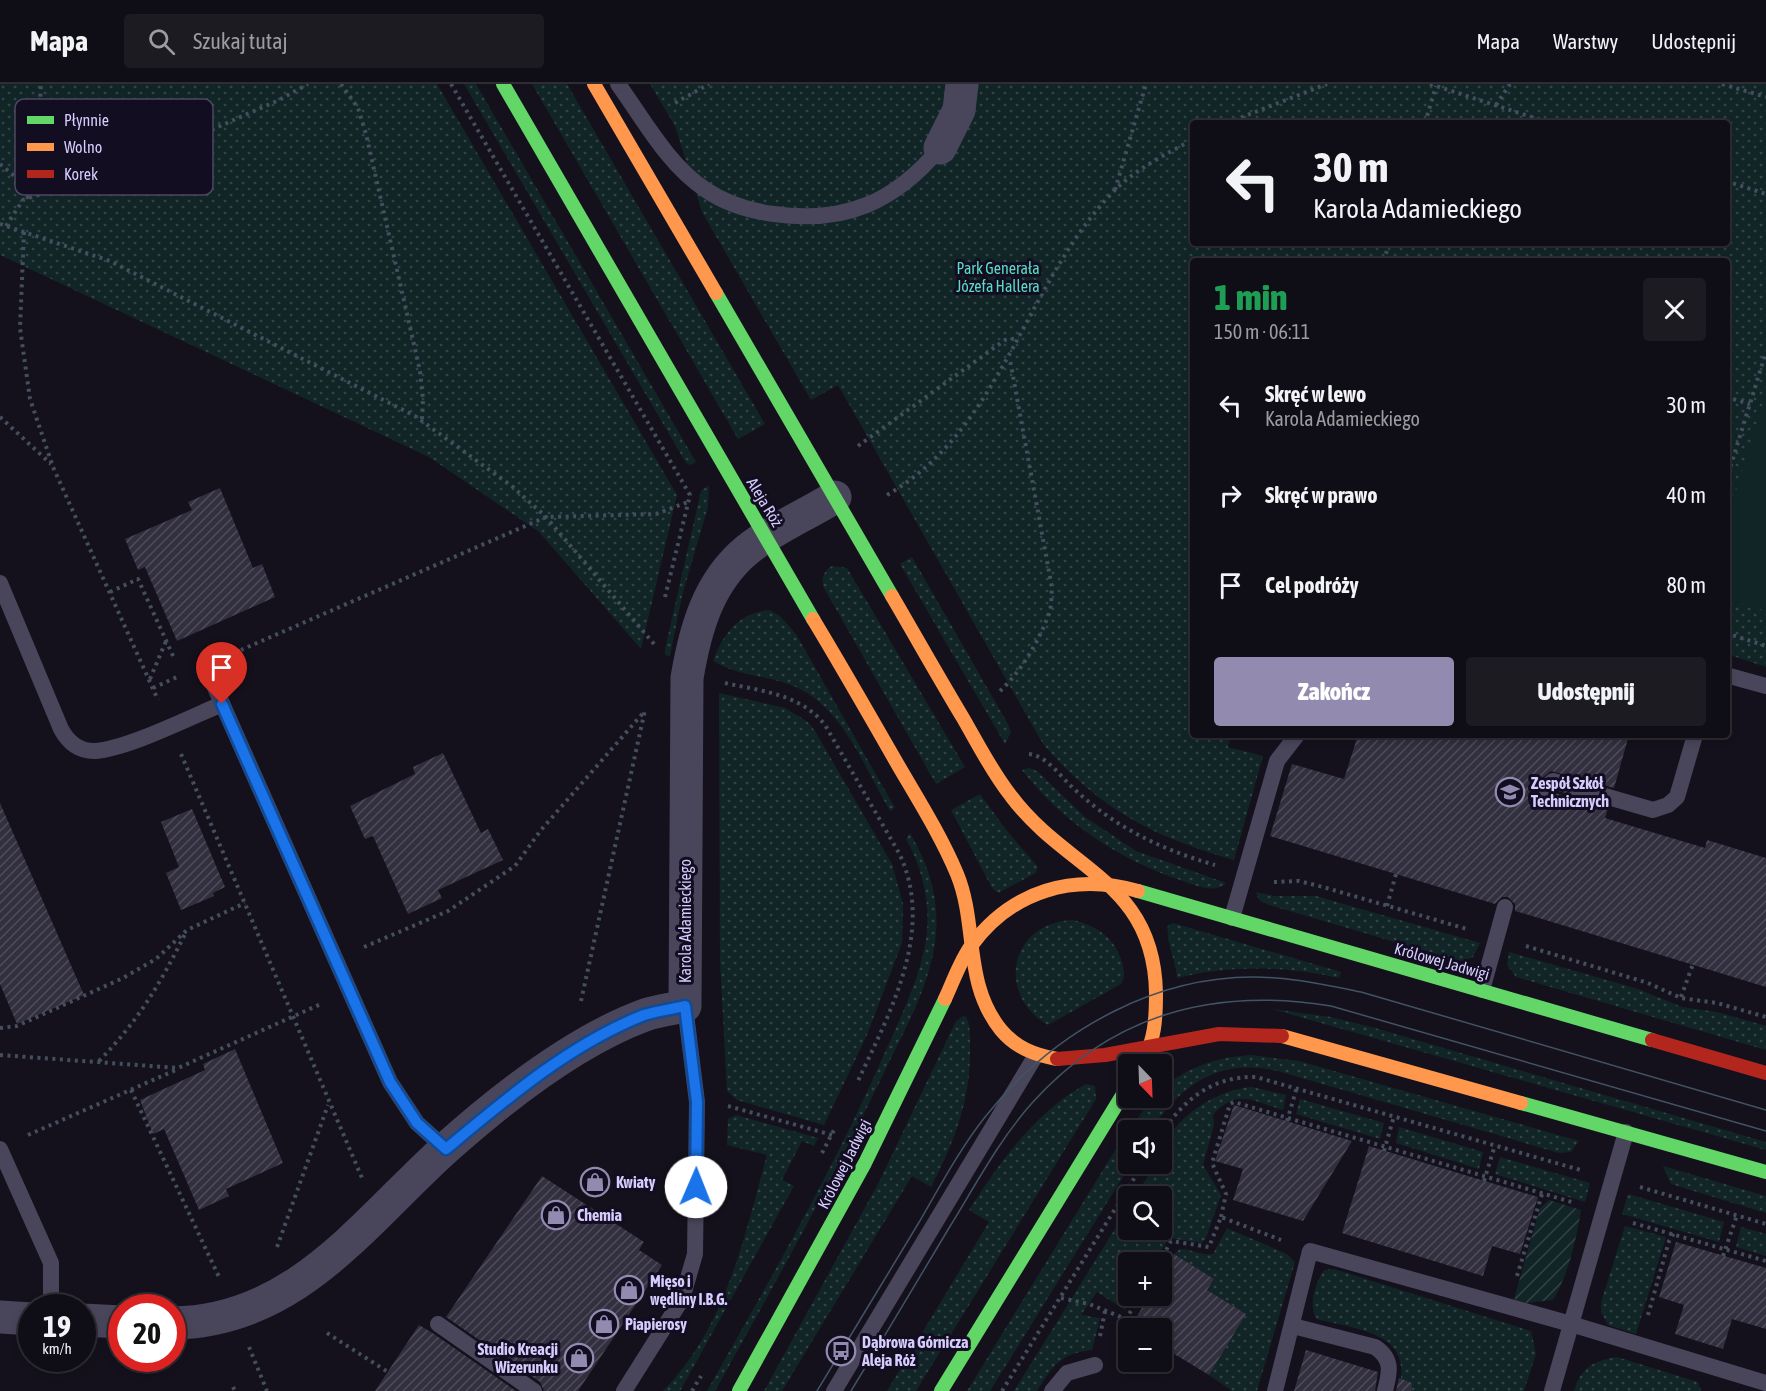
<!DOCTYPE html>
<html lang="pl">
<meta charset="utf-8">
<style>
:root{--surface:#0f0d15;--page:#1d1b22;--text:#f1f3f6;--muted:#9b9ca0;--line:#2f2d34;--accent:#928baf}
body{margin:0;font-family:"Asap Condensed",sans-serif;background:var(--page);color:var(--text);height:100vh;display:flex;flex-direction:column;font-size:22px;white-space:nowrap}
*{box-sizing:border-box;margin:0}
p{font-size:20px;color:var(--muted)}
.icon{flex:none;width:33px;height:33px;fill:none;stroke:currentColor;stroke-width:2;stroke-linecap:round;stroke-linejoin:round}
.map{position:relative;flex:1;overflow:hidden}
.panel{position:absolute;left:1190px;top:174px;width:540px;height:480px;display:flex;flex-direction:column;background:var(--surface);border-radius:6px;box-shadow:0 3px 9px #0003,0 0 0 2px var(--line)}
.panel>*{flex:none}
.guide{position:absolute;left:1190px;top:36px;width:540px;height:126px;border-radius:6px;box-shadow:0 3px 9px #0003,0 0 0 2px var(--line);background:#0f0d15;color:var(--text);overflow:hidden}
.needle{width:39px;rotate:157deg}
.buttons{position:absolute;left:1118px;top:970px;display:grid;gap:12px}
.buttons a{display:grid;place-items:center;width:54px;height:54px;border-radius:6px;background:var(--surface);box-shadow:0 3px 9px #0003,0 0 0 2px var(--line);font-size:30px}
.speed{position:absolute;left:18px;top:1210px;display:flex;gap:12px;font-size:30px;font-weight:700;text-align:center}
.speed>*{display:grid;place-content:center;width:78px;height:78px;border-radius:50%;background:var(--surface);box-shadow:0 3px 9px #0003,0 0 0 2px var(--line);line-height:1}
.speed small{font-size:15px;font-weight:400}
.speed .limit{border:9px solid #d22;background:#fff;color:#111}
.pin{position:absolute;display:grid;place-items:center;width:51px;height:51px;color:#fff;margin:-62px -26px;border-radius:50% 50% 50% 0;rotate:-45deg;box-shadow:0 0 6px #0007}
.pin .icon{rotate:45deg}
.me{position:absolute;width:66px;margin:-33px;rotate:1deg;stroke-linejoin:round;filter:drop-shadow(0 0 4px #0008)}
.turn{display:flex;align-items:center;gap:21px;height:126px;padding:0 24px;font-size:27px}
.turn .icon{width:78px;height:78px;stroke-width:2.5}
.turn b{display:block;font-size:42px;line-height:51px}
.round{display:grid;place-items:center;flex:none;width:63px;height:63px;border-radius:6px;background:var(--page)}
.headline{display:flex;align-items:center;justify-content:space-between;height:102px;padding:0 24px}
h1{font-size:36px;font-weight:800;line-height:45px;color:#1e9e55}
.primary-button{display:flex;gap:12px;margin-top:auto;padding:12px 24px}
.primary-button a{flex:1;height:69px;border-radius:6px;background:var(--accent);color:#fff;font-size:24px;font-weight:800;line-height:69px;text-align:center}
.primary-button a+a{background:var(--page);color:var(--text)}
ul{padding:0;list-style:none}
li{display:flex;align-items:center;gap:18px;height:90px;padding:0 24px}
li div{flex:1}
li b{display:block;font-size:22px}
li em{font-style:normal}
header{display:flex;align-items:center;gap:36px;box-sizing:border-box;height:84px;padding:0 30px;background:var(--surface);border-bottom:2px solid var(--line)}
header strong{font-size:28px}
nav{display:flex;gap:33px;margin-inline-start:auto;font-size:21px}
.search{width:420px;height:54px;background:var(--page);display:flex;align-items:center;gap:15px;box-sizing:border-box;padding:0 21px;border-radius:6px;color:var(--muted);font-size:22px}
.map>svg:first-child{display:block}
</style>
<header>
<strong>Mapa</strong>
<div class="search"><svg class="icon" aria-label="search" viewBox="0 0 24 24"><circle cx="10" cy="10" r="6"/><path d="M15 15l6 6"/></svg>Szukaj tutaj</div>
<nav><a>Mapa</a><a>Warstwy</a><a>Udostępnij</a></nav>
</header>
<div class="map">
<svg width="1766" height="1307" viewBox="0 0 1766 1307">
<defs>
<pattern id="grass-dots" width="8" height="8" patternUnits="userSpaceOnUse" patternTransform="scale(1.5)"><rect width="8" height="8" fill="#112527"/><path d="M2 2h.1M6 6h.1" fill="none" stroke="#334347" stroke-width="1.8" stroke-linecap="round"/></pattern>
<pattern id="garden-furrows" width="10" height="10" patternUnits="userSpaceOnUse" patternTransform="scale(1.5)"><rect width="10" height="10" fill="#112527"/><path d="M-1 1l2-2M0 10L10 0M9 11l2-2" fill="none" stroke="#334347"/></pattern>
<pattern id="building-hatch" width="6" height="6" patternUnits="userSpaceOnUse" patternTransform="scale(1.5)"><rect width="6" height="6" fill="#322f3e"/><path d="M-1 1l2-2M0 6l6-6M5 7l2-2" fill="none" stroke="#4f4c5b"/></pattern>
</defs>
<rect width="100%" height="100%" fill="#14111c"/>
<!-- grass -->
<g fill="url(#grass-dots)" fill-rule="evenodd">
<polygon points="0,0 437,0 677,411 641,565 539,448 429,373 0,171"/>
<polygon points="464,0 476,0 696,378 690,381 686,379"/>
<polygon points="532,0 567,0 765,340 738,355"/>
<path d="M650,0H1766V583L1727,570L1726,177H1192V651H1231L1228,663L1263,672L1234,776C1152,752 1100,726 1043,660L838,301L811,316L702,128L675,42ZM1192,39H1726V159H1192Z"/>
<polygon points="709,401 708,423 682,512 670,572 665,571 665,565 701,407"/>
<polygon points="912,473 1008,640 1011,648 1005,660 900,480"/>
<path d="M832,482L847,484L965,683L936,700L824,504C820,495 824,487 832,482Z"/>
<path d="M769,526L779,531L796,550L895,724L890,727C863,681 841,618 788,600C762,591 736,591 713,577C723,550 738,529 769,526Z"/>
<polygon points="719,609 785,624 808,638 815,647 892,780 903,820 902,859 867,951 824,1041 737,1016 727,1007 720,877"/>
<path d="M1029,684L1037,687L1085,733L1136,767L1226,799C1215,810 1197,802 1183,797C1120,776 1063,739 1022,686Z"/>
<polygon points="980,710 1007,747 1038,783 1036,789 998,809 992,804 951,726"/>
<path d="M910,749C928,780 939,812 936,849C932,901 902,950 880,997C829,1103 772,1205 715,1307H707C767,1201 828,1095 878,984C895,945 917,903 925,861C932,825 924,787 906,755Z"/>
<polygon points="1256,808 1275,812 1316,812 1480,859 1473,873 1463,877 1456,876 1269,821 1259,816"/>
<path d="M1073,836C1098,842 1117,855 1123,882C1124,889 1125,894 1121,900L1048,941C995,911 1010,838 1073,836Z"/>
<path d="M1173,839L1341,888L1339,894C1285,882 1232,881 1177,894C1176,878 1165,854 1168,841Z"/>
<polygon points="1509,868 1638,905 1682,923 1717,928 1766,942 1766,966 1516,893 1507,881"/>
<polygon points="1272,925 1331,933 1375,944 1766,1058 1766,1066"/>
<path d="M965,931C971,940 970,952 970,963C971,1015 955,1057 931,1103L912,1092L782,1307H764L879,1098L956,937Z"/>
<path d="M1251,971L1299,977L1579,1057L1571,1068L1559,1069L1278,987C1219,974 1183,999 1150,1047H1128V1080H1131L990,1307H967L1114,1068L1152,1014H1161V1005C1187,983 1218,973 1251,971Z"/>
<path d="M1086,1000L1095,1002L1096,1015L916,1307H887L989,1138L969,1126C1000,1078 1035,1028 1086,1000Z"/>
<path d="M1252,1003L1286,1011L1283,1026C1252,1017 1237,1004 1213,1031L1214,1041L1203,1081L1221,1111L1206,1154L1202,1159L1169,1154L1154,1179H1128V1212H1134L1125,1226L1097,1208L1081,1231L1100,1234L1092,1266C1059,1270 1054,1281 1037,1307H1014L1128,1124V1146H1161V1113H1135L1155,1080H1161C1161,1040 1215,1005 1252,1003Z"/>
<polygon points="1300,1015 1384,1039 1380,1055 1296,1030"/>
<path d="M736,1031L818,1054L814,1062L802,1057L782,1096L794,1102L680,1307H663C726,1243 744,1154 767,1071L727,1061L728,1035Z"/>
<polygon points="1399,1043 1483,1068 1479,1085 1396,1059"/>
<polygon points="1500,1073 1590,1099 1585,1118 1495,1090"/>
<polygon points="1663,1082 1766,1112 1766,1129 1671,1100"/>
<polygon points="1628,1110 1724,1138 1719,1158 1622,1130"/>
<polygon points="1625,1142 1666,1153 1636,1250 1608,1241 1601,1228 1601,1218"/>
<polygon points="1741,1143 1766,1150 1766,1172 1736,1163"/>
<path d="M1227,1144L1287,1170L1295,1178L1257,1307H1232L1209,1291L1246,1230L1207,1206L1214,1195L1174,1170L1180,1165C1192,1165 1202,1172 1213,1170Z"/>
<path d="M1334,1185L1531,1247L1536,1270L1524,1307H1398C1416,1248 1358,1246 1317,1235C1307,1222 1316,1198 1324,1186Z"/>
<path d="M1617,1273L1698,1298L1701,1307H1574C1581,1283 1593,1277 1617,1273Z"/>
</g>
<!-- garden -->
<path fill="url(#garden-furrows)" d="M1549,1116L1581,1126C1576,1157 1569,1189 1553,1216L1527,1219L1514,1215L1540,1124Z"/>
<!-- pitch -->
<polygon fill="#112527" points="1766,309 1766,527 1727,515 1727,436"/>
<!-- building -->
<g fill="url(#building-hatch)">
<polygon points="220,404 253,484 262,480 275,513 177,557 145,483 138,486 125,455 192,426 188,418"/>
<polygon points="1358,651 1629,651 1614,704 1551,687 1532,702 1528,715 1529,720 1534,724 1544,723 1555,709 1608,724 1605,734 1705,764 1707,756 1766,774 1766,903 1522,829 1515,827 1515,820 1508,813 1502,813 1495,820 1270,752 1292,680 1344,695"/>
<polygon points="443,669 481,749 488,745 503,776 438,806 442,814 408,830 373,752 365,755 350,722 415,690 413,683"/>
<polygon points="0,719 84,911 17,940 0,900"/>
<polygon points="192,725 225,803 213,809 214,812 181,826 166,789 179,783 161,738"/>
<polygon points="235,965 283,1079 226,1105 229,1112 199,1126 164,1045 153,1050 140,1016 205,986 203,980"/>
<polygon points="1234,1021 1352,1057 1303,1137 1233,1116 1243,1085 1215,1077"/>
<polygon points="1369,1062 1538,1113 1520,1170 1492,1162 1483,1192 1342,1149"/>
<polygon points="542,1092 644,1158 639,1166 662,1181 578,1307 544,1307 540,1298 446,1233"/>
<polygon points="1676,1158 1766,1184 1766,1245 1732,1235 1723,1265 1675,1250 1684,1221 1659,1213"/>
<polygon points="1174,1170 1214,1195 1207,1206 1246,1230 1209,1291 1161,1262 1161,1245 1130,1244 1149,1212 1161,1212 1161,1192"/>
<polygon points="419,1241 434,1250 516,1307 375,1307"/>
<polygon points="1306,1266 1378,1288 1375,1307 1294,1307"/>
<polygon points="1399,1294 1412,1299 1411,1307 1396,1307"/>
</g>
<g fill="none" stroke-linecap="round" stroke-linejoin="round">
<!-- path -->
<g stroke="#444e5d" stroke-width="4" stroke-dasharray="3 4.5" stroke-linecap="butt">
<polyline points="341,0 358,24 366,50 420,287 423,315 422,335"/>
<polyline points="451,0 690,411 665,513"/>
<polyline points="1430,0 1550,39"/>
<polyline points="1722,0 1766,13"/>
<polyline points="675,19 709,0"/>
<polyline points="1496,21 1510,0"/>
<polyline points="1227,39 1327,0"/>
<polyline points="1425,39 1436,2"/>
<polyline points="0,80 24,100"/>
<polyline points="1726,97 1766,110"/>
<polyline points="1115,106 1146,0"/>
<polyline points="28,115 24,100 38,51 41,0"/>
<polyline points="0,140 110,177 415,332 513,403 546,433 654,560"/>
<polyline points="6,142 23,116 150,73 279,16 308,0"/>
<polyline points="24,148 20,244 30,315 53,383 158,616"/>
<polyline points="1384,177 1389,159"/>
<polyline points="1726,313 1750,320"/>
<polyline points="0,333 51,380"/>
<polyline points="858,362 1005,256 1019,254"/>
<polyline points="1726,397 1766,268"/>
<path d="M887,411C1003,344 1024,200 1113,108C1134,86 1166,70 1192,56"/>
<polyline points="110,508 138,495 174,574"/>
<polyline points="1726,549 1766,562"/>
<polyline points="234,569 546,433 656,430 688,418"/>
<polyline points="150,595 166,557"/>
<path d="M725,599C761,607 801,610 825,641L899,769C936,846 890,928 857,999"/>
<polyline points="153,604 177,593"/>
<path d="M1000,607C1020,589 1039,557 1048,532C1052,524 1051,513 1052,504L1010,276"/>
<polyline points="181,670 362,1094"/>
<path d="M1029,670C1047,672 1059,691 1072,703C1114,743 1160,765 1215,781"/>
<polyline points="1274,798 1299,797 1323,803 1467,845"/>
<polyline points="1387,822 1396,790"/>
<polyline points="1526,862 1648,899 1681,914 1717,919 1766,933"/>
<polyline points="364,863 448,827 515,782 541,746 644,628"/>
<polyline points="1681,913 1693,880"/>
<polyline points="581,917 645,626"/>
<polyline points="0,944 17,942 123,894 156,875 187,846 245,819"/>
<polyline points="0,971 178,984 321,920"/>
<path d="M99,977C139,936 160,900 185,850"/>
<polyline points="131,1006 219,1193"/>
<polyline points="728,1022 832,1051"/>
<polyline points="1287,1037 1297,1003"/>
<path d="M1161,1050C1184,1015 1213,992 1256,993L1584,1087"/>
<polyline points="28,1051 178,985"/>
<polyline points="1384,1067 1394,1032"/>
<polyline points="822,1069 835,1044"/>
<polyline points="1484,1097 1495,1061"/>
<polyline points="1640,1103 1766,1140"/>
<polyline points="1221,1133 1226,1110 1212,1079 1230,1020 1234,1018 1575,1119"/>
<polyline points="1633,1139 1766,1177"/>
<polyline points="277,1163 328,1021"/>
<polyline points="1723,1172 1737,1131"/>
<polyline points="1159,1179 1171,1157 1209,1163 1221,1133 1281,1156"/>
<polyline points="1517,1192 1542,1110"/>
<polyline points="1061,1214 1089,1220 1126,1235 1140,1212"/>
<polyline points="1648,1231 1669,1157 1674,1149"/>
<polyline points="327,1249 388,1288"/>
<polyline points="1100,1252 1105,1227"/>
<polyline points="249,1263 267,1307"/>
<polyline points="233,1303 235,1307"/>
<polyline points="692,1307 701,1292"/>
<polyline points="1002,1307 1143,1080"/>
</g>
<!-- lane -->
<g stroke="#49465c" stroke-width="16">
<path d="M618,0C644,36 668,81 706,106C725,119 751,127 774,130C845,140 895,118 940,64"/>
<path d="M0,499L61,645C68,658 78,667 94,667C125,666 191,633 222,620"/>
<polyline points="205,581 390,998 417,1039 446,1065"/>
<polyline points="1726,591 1766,602"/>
<polyline points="1538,714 1541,707 1553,697 1653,726 1668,721 1677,713 1695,651"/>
<polyline points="1232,834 1277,677 1297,651"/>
<polyline points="1482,906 1505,823"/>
<polyline points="0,1065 51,1179 51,1224"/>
<polyline points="438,1240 534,1307"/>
<path d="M1293,1242L1375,1263C1393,1275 1390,1288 1385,1307"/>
<polyline points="624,1307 682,1215 695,1170 697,1018 685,922"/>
<polyline points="834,1307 1036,971"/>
<polyline points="1052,1307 1067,1289 1095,1281"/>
<polyline points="1275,1307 1310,1167 1571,1240 1766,1299"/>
<polyline points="1552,1307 1626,1048"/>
</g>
<!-- street -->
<g stroke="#49465c" stroke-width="33">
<polyline points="940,64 959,26 962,0"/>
<polyline points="0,1233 32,1235"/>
<polyline points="82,1236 122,1238"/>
<path d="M172,1239C295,1238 362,1140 445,1065C501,1015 574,957 645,931C657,927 672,925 685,922L687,594C695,546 708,498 747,466C771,446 808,430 835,413"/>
</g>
<!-- fast -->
<g stroke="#63d668" stroke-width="14">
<polyline points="503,0 813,535"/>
<polyline points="716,209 892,512"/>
<polyline points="1138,807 1652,956"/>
<polyline points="1521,1019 1766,1088"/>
<polyline points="739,1307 865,1079 945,915"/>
<polyline points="941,1307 1128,1002"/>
</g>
<!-- slow -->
<g stroke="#ff974d" stroke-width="14">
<polyline points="594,0 716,209"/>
<path d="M892,512C916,553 939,594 963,634C978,660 992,688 1011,712C1067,787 1154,797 1156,909C1156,935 1155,956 1142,979"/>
<path d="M813,535C842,583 870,632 898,681C919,717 941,752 957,790C978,841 963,899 1001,946C1016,964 1035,971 1057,975"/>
<path d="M945,915C953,898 960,877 971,862C1012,806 1074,789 1138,807"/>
<polyline points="1282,952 1521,1019"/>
</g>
<!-- jam -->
<g stroke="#b3261e" stroke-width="14">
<polyline points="1652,956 1766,989"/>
<polyline points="1057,975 1105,971 1219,950 1282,952"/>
</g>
<!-- tram -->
<g stroke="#425365" stroke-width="1.5">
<path d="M817,1307C851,1251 884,1196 918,1140C939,1104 959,1066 985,1033C1054,946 1162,885 1276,894C1305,896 1332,902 1361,908L1766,1026"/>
<path d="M851,1307C884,1253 917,1198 949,1144C975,1102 999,1056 1032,1019C1112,930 1215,903 1331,922L1766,1047"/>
</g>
</g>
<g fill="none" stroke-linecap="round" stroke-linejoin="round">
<!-- route casing -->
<g stroke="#114b97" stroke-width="15">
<path id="route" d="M222,620L390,998L417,1039L446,1065C506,1015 570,960 644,931C657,927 672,925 685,922L697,1018L696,1103"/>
</g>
<!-- route -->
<use href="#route" stroke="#1a73e8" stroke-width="10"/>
</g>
<!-- icons -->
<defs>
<g id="school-ring" transform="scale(1.5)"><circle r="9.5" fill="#120d20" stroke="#928baf" stroke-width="1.5"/><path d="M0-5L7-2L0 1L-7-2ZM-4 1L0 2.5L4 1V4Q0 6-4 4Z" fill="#928baf"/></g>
<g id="shop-ring" transform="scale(1.5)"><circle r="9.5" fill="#120d20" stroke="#928baf" stroke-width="1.5"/><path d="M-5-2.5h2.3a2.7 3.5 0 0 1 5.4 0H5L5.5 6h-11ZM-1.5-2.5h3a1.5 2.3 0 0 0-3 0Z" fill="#928baf"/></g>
<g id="bus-ring" transform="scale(1.5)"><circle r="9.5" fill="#120d20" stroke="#928baf" stroke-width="1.5"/><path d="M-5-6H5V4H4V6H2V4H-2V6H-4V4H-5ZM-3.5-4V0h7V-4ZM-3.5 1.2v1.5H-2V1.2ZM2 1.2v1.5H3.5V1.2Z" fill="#928baf"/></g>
</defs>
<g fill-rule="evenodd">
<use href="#school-ring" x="1510" y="708"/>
<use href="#shop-ring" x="595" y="1098"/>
<use href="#shop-ring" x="556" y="1131"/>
<use href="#shop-ring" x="629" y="1206"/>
<use href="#shop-ring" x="604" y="1240"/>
<use href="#bus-ring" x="841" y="1267"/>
<use href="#shop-ring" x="579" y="1274"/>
</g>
<g text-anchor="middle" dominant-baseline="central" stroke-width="6" stroke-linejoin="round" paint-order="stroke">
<!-- park labels -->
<g font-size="16" fill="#5bdbc5" stroke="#120d20">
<text x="998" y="184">Park Generała<tspan x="998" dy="18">Józefa Hallera</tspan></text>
</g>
<!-- street labels -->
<g font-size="16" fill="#d6cdfe" stroke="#120d20">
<text transform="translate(765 418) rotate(59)">Aleja Róż</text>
<text transform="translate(685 837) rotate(-90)">Karola Adamieckiego</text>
<text transform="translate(1442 877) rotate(16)">Królowej Jadwigi</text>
<text transform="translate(844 1080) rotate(-63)">Królowej Jadwigi</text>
</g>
<!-- poi labels -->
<g font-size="16" font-weight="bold" fill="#d6cdfe" stroke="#120d20" text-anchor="start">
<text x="1531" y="699">Zespół Szkół<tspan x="1531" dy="18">Technicznych</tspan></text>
<text x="616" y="1098">Kwiaty</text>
<text x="577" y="1131">Chemia</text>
<text x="650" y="1197">Mięso i<tspan x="650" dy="18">wędliny I.B.G.</tspan></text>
<text x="625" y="1240">Piapierosy</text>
<text x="862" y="1258">Dąbrowa Górnicza<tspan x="862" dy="18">Aleja Róż</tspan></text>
<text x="558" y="1265" text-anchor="end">Studio Kreacji<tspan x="558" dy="18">Wizerunku</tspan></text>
</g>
</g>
<!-- legend -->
<rect x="15" y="15" width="198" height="96" rx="9" fill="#120d20" stroke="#4d4763" stroke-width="1.5"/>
<rect x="27" y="32" width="27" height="8" fill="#63d668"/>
<rect x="27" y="59" width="27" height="8" fill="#ff974d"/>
<rect x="27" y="86" width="27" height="8" fill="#b3261e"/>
<g font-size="16" fill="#d6cdfe">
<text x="64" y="42">Płynnie</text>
<text x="64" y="69">Wolno</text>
<text x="64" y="96">Korek</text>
</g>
</svg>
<div class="buttons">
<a><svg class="needle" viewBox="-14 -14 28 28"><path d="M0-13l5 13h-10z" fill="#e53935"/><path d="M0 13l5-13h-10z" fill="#9b9ca0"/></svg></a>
<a><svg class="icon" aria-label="sound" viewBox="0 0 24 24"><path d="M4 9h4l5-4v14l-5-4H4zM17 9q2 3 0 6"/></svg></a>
<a><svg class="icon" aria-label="search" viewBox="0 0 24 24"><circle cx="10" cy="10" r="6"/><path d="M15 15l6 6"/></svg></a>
<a>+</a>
<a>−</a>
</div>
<div class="speed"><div>19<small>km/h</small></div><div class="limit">20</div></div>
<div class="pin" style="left:222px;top:620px;background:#d93025"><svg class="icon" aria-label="arrive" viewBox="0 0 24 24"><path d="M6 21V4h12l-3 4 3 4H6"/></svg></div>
<svg class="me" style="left:696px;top:1103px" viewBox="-20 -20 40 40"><circle r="19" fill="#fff"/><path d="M0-13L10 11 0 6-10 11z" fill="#1a73e8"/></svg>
<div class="guide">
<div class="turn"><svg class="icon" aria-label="left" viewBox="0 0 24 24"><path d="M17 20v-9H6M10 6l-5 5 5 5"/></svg><div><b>30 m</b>Karola Adamieckiego</div></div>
</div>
<section class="panel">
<div class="headline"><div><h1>1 min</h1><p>150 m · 06:11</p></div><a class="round"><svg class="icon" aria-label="close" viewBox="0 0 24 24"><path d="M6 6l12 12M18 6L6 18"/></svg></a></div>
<ul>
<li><svg class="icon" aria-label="left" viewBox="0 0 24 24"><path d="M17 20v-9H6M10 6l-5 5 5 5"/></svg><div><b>Skręć w lewo</b><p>Karola Adamieckiego</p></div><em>30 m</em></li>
<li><svg class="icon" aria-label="right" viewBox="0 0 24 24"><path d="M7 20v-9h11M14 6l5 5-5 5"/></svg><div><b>Skręć w prawo</b></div><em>40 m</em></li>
<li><svg class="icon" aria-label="arrive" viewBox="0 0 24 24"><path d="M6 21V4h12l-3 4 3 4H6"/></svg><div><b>Cel podróży</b></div><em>80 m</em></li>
</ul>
<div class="primary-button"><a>Zakończ</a><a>Udostępnij</a></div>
</section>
</div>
